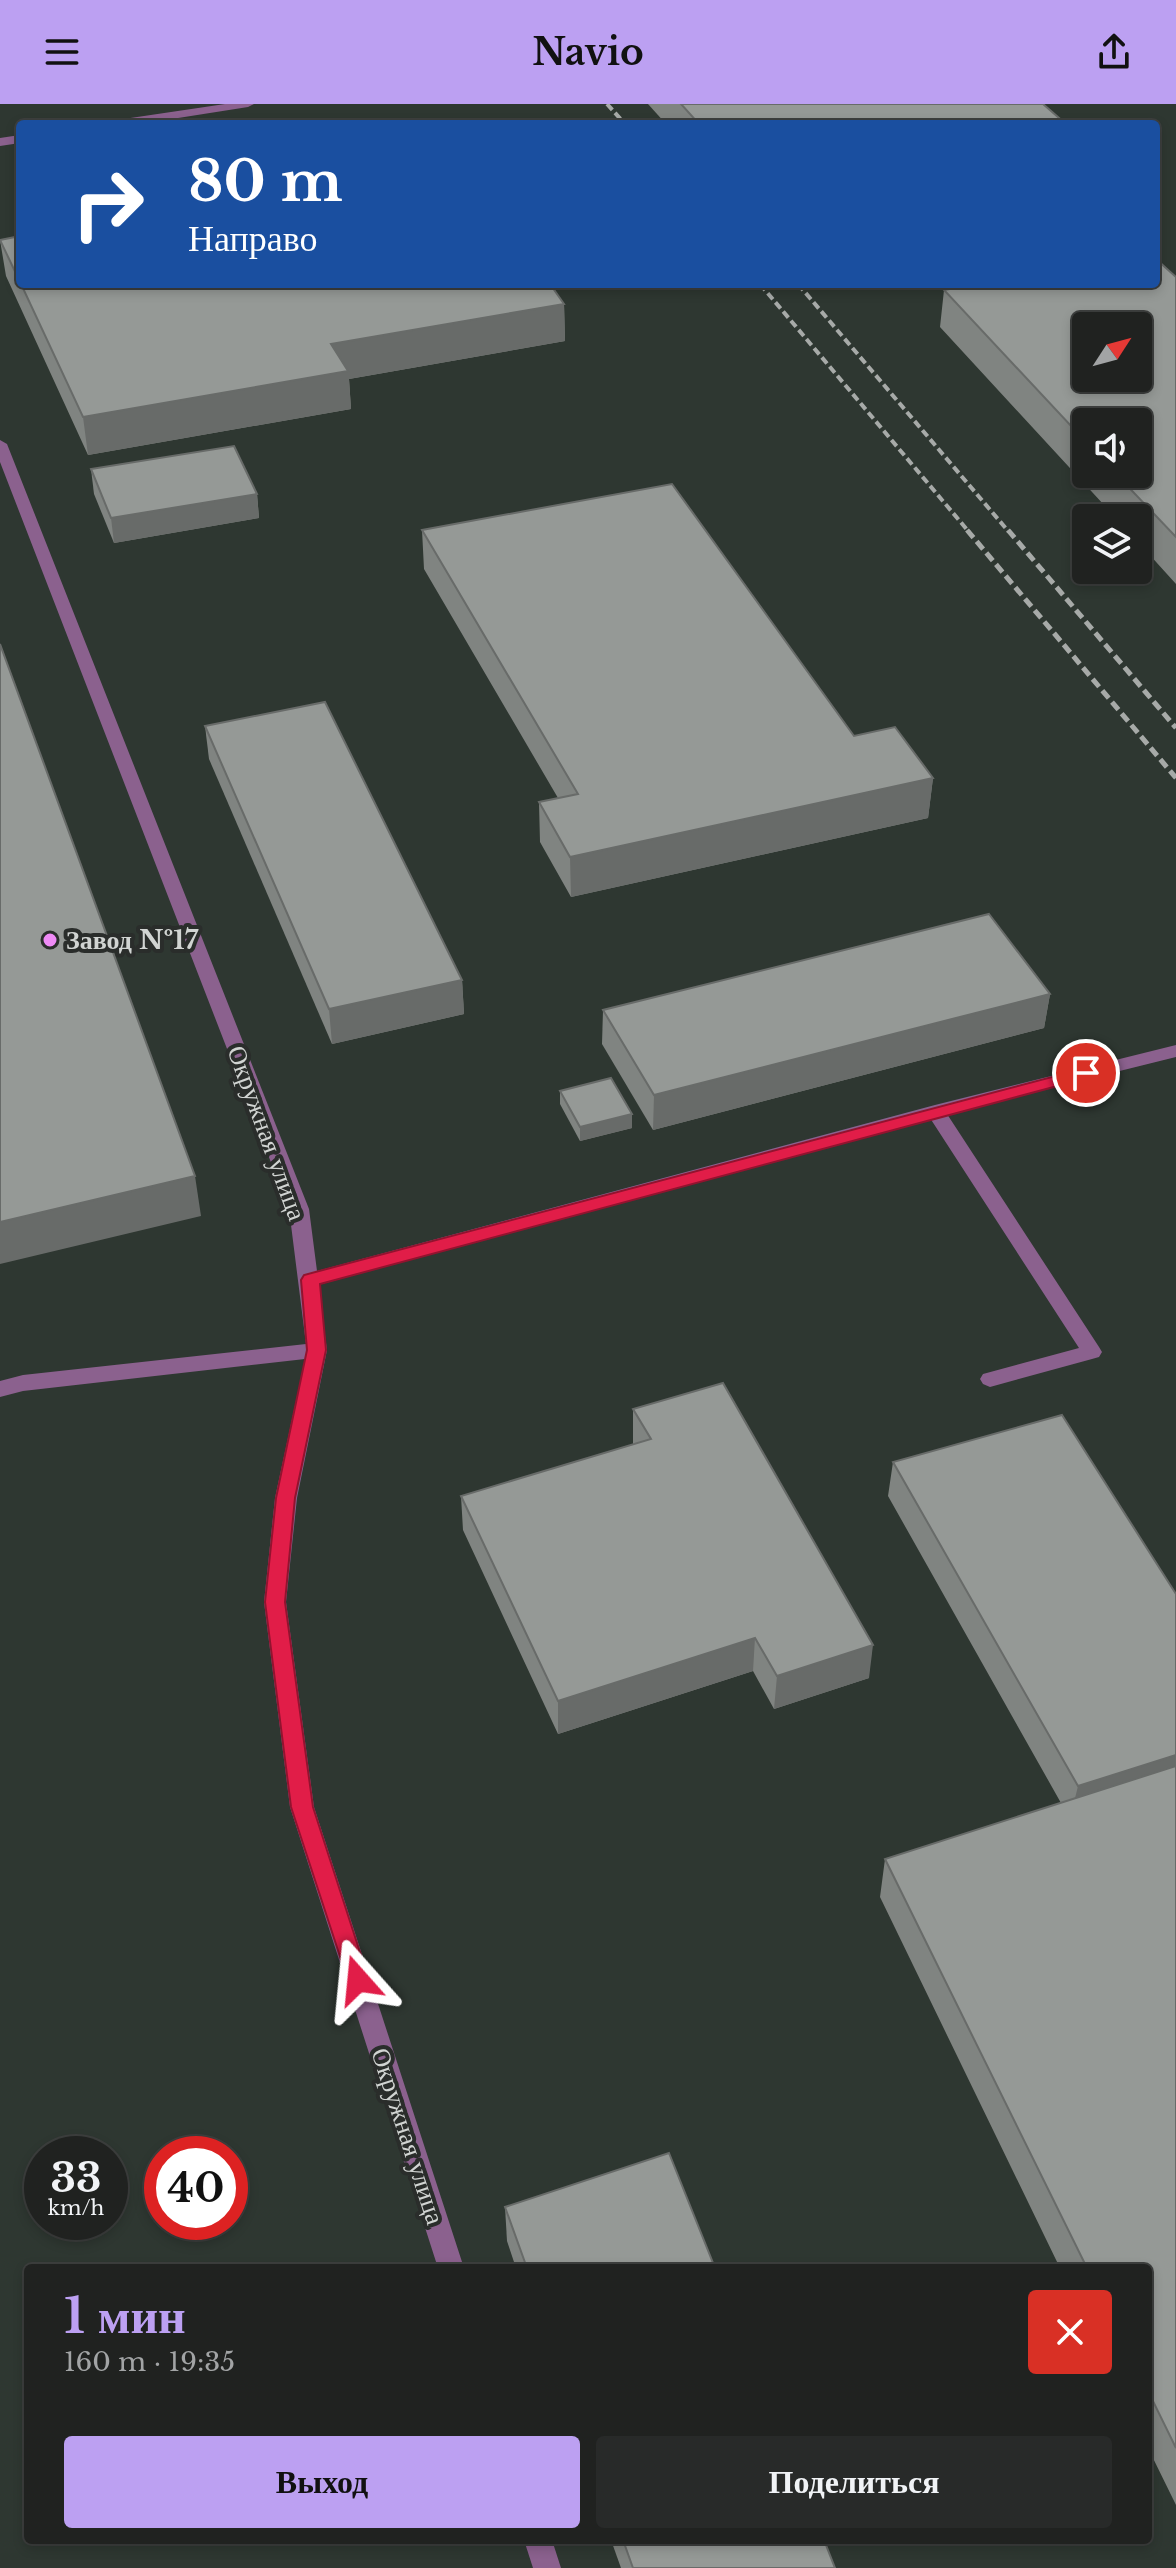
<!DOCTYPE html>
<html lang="ru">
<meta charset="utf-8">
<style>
:root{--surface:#202220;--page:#282a29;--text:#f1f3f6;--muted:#a2a4a5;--line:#3d3f3e;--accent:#bca0f2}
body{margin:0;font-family:"Libre Baskerville",serif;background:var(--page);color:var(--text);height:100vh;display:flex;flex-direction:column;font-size:30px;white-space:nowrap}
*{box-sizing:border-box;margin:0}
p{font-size:26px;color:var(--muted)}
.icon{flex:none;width:44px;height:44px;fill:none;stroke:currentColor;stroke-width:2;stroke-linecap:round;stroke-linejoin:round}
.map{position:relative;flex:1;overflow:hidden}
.panel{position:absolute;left:24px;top:2160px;width:1128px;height:280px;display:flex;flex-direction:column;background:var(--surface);border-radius:8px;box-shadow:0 4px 12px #0003,0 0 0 2px var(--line)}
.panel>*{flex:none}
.top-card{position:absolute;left:16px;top:16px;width:1144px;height:168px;border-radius:8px;box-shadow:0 4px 12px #0003,0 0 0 2px var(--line);background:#1a4fa0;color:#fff;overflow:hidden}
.needle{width:52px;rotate:54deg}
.tools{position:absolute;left:1072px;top:208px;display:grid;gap:16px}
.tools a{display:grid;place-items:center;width:80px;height:80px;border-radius:8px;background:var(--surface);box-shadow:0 4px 12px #0003,0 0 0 2px var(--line);font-size:40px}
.speed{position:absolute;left:24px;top:2032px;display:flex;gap:16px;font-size:40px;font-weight:700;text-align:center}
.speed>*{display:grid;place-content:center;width:104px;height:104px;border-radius:50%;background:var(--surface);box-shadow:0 4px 12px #0003,0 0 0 2px var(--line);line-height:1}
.speed small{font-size:20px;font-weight:400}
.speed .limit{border:12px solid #d22;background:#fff;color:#111}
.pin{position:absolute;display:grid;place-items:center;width:68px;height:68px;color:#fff;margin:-34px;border:4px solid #fff;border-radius:50%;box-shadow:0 2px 8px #0007}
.me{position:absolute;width:88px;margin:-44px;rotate:342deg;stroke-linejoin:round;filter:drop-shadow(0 0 6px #0008)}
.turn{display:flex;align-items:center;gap:28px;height:168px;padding:0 40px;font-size:36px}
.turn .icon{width:104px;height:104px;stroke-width:2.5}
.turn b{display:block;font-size:56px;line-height:68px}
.round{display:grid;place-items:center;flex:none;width:84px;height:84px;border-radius:8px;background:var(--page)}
.headline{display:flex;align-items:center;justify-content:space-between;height:136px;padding:0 40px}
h1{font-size:48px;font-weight:800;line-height:60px;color:var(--accent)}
.cta{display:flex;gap:16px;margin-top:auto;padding:16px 40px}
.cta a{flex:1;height:92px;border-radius:8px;background:var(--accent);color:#111;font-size:32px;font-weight:800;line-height:92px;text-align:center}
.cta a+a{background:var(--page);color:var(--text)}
header{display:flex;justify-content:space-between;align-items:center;height:104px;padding:0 40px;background:var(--accent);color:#111;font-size:36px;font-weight:800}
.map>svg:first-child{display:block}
</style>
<header><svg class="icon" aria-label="menu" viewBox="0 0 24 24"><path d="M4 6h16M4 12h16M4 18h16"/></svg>Navio<svg class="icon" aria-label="share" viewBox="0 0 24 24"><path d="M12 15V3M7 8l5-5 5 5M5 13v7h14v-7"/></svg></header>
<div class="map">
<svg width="1176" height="2464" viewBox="0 0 1176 2464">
<rect width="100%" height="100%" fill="#2a2d2b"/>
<!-- built -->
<path fill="#2e3731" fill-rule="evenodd" d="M0,0H1176V2464H0ZM20,20H1156V180H20ZM1086,222H1138V274H1086ZM1086,318H1138V370H1086ZM1086,414H1138V466H1086ZM42,2050H110V2118H42ZM162,2050H230V2118H162ZM28,2164H1148V2436H28Z"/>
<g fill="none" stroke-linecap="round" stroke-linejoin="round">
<!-- minor -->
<g fill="#8b618e" fill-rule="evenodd">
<polygon points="225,0 254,0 248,3 140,20 111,20 117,16"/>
<polygon points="20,31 20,39 0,42 0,34"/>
<polygon points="0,336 7,340 309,1105 317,1167 935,1001 1176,941 1176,953 947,1010 1099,1243 1102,1248 1099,1253 1092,1255 990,1283 983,1280 980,1275 983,1270 1079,1244 930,1014 318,1181 327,1246 297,1394 286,1498 314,1703 464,2164 438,2164 290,1703 264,1498 275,1394 305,1255 23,1287 0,1293 0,1277 23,1271 306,1240 289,1105 0,358"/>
<polygon points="524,2436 552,2436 561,2464 533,2464"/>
</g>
<!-- rail-far1 -->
<g stroke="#a7aaa8" stroke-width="4" stroke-dasharray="8 4" stroke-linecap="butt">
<polyline points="607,0 625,20"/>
<polyline points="760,180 969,428"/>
<polyline points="798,180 1009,428"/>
</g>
<!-- rail -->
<g stroke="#a7aaa8" stroke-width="5" stroke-dasharray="10 5" stroke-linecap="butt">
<polyline points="967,426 1176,674"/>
<polyline points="1008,426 1176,624"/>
</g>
</g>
<!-- wall -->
<g fill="#808481" fill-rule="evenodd">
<polygon points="648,0 1043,0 1066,20 666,20"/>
<polygon points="20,132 20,180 400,180 402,183 564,200 565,237 349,275 351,305 88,351 6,172 0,136"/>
<path d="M1176,173V480L1138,438V414H1116L940,223L944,186ZM1086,318L1138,370H1086Z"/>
<polygon points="91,365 257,390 259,414 114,439 94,390"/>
<polygon points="422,426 854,632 933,674 928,714 571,793 540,738 539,698 558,694 424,465"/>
<polygon points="205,622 462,876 464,910 332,940 209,655"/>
<polygon points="1050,890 1044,924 653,1026 602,940 603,906"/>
<polygon points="560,987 632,1010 632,1024 580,1037 560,1000"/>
<polygon points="633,1305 869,1574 774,1605 753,1567 558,1630 463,1426 461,1392 633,1341"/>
<polygon points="893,1358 1176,1490 1176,2401 1148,2344 1148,2164 1060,2164 880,1793 885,1755 1061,1699 888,1392"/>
<polygon points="505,2103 715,2164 516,2164 507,2137"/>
<polygon points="611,2436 824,2436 835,2464 621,2464"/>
</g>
<!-- shaded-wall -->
<g fill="#686b69">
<polygon points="564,200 565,237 349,275 351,305 88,351 83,313 331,240"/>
<polygon points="257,390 259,414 114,439 111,414"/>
<polygon points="933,674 928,714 571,793 570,753"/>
<polygon points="462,876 464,910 332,940 329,905"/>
<polygon points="1050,890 1044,924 653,1026 654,991"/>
<polygon points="632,1010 632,1024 580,1037 580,1023"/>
<polygon points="195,1072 201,1112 0,1160 0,1118"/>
<polygon points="755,1534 753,1567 558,1630 558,1597"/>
<polygon points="873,1541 869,1574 774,1605 777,1572"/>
<polygon points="1176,1651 1176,1681 1070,1715 1078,1682"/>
</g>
<!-- building -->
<g fill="#959996" stroke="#686b69" stroke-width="2" fill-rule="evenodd">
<polygon points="681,0 1043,0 1066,20 699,20"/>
<polygon points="20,132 20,178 0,136"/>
<path d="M1156,155L1176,173V433L1116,370H1138V318H1086V338L944,186L978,180H1156ZM1086,222H1138V274H1086Z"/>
<polygon points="21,180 400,180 402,183 423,180 550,180 564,200 331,240 348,267 83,313"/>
<polygon points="234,342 257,390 111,414 91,365"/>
<polygon points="672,380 854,632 895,623 933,674 570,753 539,698 578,690 422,426"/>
<polygon points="0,540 195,1072 0,1118"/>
<polygon points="325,598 462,876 329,905 205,622"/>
<polygon points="989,810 1050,890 654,991 603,906"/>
<polygon points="611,974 632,1010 580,1023 560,987"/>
<polygon points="723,1279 873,1541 777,1572 755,1534 558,1597 461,1392 651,1335 633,1305"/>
<polygon points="1062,1311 1176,1490 1176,1651 1078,1682 893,1358"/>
<polygon points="1176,1662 1176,2344 1148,2287 1148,2164 1087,2164 885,1755"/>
<polygon points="669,2049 715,2164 527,2164 505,2103"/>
<polygon points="623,2436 824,2436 835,2464 633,2464"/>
</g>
<!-- route -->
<polygon fill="#e11d48" stroke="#92132f" stroke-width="2" points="1086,964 1094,969 1091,973 320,1180 326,1246 295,1394 285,1498 313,1703 369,1876 366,1883 358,1886 350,1883 291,1703 265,1498 276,1394 307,1246 301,1176 304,1171"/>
<!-- markers -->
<circle fill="#ef8bf6" stroke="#2a2d2b" stroke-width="3" cx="50" cy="836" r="8"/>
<g text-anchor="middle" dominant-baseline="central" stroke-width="8" stroke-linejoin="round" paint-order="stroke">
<!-- poi labels -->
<g font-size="26" font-weight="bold" fill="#d1d4d2" stroke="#2a2d2b" text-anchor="start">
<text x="66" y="836">Завод №17</text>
</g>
<!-- street labels -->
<g font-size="26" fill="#d1d4d2" stroke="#2a2d2b">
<text transform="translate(267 1029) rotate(70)">Окружная улица</text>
<text transform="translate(408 2032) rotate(72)">Окружная улица</text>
</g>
</g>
</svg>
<div class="tools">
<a><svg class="needle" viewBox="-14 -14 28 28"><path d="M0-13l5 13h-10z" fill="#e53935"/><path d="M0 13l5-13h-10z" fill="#a2a4a5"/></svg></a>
<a><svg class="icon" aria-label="sound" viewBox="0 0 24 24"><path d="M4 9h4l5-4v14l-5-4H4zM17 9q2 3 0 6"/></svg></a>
<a><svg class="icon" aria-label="layers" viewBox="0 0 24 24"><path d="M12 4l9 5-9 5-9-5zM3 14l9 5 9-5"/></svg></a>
</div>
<div class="speed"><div>33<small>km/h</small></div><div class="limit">40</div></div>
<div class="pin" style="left:1086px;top:969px;background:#d93025"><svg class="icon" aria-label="arrive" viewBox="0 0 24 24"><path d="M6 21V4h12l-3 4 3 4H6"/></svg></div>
<svg class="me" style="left:358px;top:1876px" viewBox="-20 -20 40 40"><path d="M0-17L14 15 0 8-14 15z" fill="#e11d48" stroke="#fff" stroke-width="4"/></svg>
<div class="top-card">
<div class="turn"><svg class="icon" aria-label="right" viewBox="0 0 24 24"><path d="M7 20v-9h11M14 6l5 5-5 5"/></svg><div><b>80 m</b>Направо</div></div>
</div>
<section class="panel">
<div class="headline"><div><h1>1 мин</h1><p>160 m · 19:35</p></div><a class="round" style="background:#d93025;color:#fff"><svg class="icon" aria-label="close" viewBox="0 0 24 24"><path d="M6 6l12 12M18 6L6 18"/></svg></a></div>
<div class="cta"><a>Выход</a><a>Поделиться</a></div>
</section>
</div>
